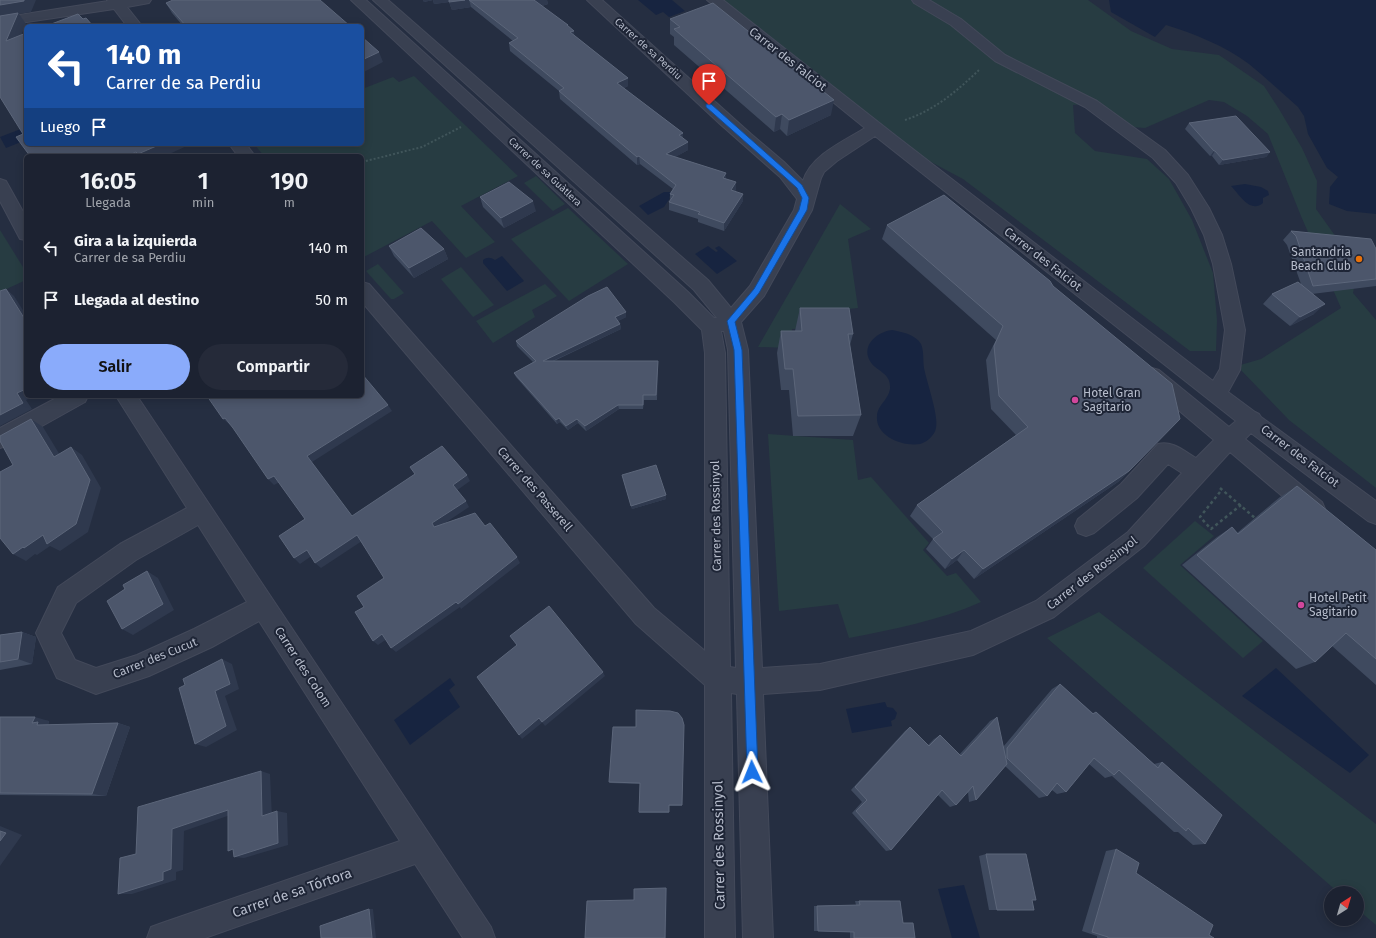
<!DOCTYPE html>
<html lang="es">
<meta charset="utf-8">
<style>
:root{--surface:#1c2231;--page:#252a39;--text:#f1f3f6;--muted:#a0a4ab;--line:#3a3f4d;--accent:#8aabfb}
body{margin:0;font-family:"Fira Sans",sans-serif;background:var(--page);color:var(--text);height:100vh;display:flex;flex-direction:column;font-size:15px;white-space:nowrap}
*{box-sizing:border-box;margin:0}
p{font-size:13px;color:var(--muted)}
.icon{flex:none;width:22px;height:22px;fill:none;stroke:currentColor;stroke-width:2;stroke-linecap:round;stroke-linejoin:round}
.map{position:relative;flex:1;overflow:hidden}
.panel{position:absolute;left:24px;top:154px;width:340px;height:244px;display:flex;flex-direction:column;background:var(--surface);border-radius:6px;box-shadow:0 2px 10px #0003,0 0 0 1px var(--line)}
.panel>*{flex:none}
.top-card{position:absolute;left:24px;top:24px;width:340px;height:122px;border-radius:6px;box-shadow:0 2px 10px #0003,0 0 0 1px var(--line);background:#1a4fa0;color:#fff;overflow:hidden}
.needle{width:26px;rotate:37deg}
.buttons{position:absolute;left:1324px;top:886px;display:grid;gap:8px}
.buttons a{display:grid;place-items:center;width:40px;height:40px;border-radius:50%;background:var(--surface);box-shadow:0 2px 10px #0003,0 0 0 1px var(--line);font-size:20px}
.pin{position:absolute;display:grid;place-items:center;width:34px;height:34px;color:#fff;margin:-41px -17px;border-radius:50% 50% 50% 0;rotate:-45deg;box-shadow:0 0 4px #0007}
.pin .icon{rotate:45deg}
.me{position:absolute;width:44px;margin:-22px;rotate:358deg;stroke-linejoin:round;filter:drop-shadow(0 0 3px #0008)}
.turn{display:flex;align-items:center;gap:14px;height:84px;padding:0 16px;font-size:18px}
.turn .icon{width:52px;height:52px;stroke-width:2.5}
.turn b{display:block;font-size:28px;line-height:34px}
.then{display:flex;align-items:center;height:38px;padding:0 16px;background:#0003;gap:8px;font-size:15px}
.eta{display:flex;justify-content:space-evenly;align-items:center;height:68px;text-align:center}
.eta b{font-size:24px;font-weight:600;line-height:28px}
.button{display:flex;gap:8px;margin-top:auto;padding:8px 16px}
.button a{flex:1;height:46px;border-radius:24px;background:var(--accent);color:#111;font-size:16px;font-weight:600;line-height:46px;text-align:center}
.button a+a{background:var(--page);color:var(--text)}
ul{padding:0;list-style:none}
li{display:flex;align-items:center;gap:12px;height:52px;padding:0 16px}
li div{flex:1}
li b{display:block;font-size:15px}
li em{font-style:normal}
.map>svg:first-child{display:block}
</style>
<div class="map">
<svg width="1376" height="938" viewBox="0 0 1376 938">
<rect width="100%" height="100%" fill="#252e41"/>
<!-- green -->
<g fill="#273c42">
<polygon points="723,0 1088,0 1131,31 1172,49 1219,55 1264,86 1279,109 1302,148 1317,181 1316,209 1336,237 1356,277 1353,293 1376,320 1376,488 1289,420 1237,366 1261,359 1341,308 1301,216 1268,134 1247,116 1224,102 1209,100 1145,128 1131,127 1098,103 1073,105 1075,133 1095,151 1147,159 1169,179 1192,220 1213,273 1217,320 1216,351 1190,351 963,179 918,155 876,120"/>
<polygon points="414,76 518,176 461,206 495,242 466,258 432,221 362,258 362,156 264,156 254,144 362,144 362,89 393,77 399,82"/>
<polygon points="536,176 565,204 553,211 524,183"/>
<polygon points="840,204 871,229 848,239 858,308 839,310 839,328 792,329 791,348 758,347"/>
<polygon points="568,208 628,264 569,301 511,239"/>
<polygon points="0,230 26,272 26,280 0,292"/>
<polygon points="378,264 404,293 394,299 391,299 366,271"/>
<polygon points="461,267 494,305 473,317 441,279"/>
<polygon points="545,284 557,296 532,310 535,317 493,343 476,321"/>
<path d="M768,434L853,440L858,480L871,477L929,543L923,550L947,576L956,573L981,602C938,621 894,629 849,638L838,604L779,611Z"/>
<polygon points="1195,521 1214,536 1180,565 1263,641 1243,658 1143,568"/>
<polygon points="1099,612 1376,824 1376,925 1357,909 1357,893 1339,893 1047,638"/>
</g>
<!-- water -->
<g fill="#172440">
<polygon points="638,0 672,0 685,11 669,17 663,12 656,15"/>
<path d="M1109,0H1376V214L1347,211L1329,204L1330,187L1338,177L1327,168L1308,134L1304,116L1298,107C1282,93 1266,78 1249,64C1225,46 1195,34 1166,25L1155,37L1111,12Z"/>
<polygon points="26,127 21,142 6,148 0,137"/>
<path d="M1245,184L1261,187L1268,191L1269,195L1263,198V203C1250,214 1239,194 1231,186Z"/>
<polygon points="664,192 671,192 673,194 669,197 670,198 664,207 648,215 639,206"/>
<polygon points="708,246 716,252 718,251 715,248 719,246 737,261 717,274 695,254"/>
<path d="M502,256L524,281L507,291L483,263V260C487,257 490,257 495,260Z"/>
<path d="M892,330C902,332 915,334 921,344C924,350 923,362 924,368C927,383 939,416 936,428C935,435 927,442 920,444C903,447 875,436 877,416C877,405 891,398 890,386C890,374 878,371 872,364C859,347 876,332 892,330Z"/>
<polygon points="1276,668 1369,755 1350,773 1242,696"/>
<polygon points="450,678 455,685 449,690 460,707 410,745 394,720"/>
<polygon points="885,702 887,707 893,708 897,713 895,719 891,721 892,726 852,733 846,709"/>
<polygon points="964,885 980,938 952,938 938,889"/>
</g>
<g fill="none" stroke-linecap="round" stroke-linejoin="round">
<!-- minor casing -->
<g stroke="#43495a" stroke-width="2">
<g id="minor">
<polygon points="107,0 151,0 149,3 127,7 142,26 127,26 114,9 0,26 0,18 108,1"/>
<path d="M351,0H366L688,292L714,318H717L694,290L373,0H388L708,280L731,308L750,286L794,210L797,199L780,177L720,124L587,0H602L751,134L784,162L803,181C811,155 844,141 865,128L707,0H723L896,136L1213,381L1220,369L1225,330L1213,264L1204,235L1191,208L1176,183L1153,158L1085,107L995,61L951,25L914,3L912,0H929L961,19L1005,55L1097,101L1165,150L1188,175L1209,208L1222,235L1231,264L1245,330L1240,370L1228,392L1255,412L1259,414L1261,417L1376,501V524L1368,521L1251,433L1245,439L1322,502L1325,509L1322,516L1314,519L1306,516L1230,452L1144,546L1054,617L973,655L820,690L763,694L773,938H743L737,694L731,693L735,938H705V685L636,624L362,302V282L369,284L654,608L705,651V353L702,330L674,302ZM875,136L1236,421L1229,427L1159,370L1152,368L1145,370L1142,376L1145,382L1214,440L1196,458C1184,451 1172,440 1158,444L1121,484L1078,519L1075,526L1078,533L1086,536L1094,533L1137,498L1168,464L1182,473L1128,532L1036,601L971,631L820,664L762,668L748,350L741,322L764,296L812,210L821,178L824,172L837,161ZM721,331H724L728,350L736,668L730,667L725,353Z"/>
<polygon points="229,144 246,144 255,156 238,156"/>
<polygon points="0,179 6,181 26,217 26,240 20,239 0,201"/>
<polygon points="60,396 88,396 85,402 8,445 0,448 0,428"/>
<path d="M116,396H137L491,927L495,938H463L415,864L205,938H147L151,927L162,923L400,841L259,621L212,647L149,676L96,694L57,678L36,633L58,587L120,544L187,508ZM198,525L247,602L194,629L137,655L96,668L75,660L61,633L76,603L136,560Z"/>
</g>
</g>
<!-- path-far1 -->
<g stroke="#40555a" stroke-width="2" stroke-dasharray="2 2" stroke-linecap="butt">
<path d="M905,120C935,110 957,91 979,70"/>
<polyline points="362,162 422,147 461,127"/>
</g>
<!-- path -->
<g stroke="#40555a" stroke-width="2.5" stroke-dasharray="3 3" stroke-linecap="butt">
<polyline points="1220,488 1255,518"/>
<polyline points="1220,492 1200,517 1211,529 1241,505"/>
</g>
<!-- minor -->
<use href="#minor" fill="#394051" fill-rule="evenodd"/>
</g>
<!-- wall -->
<g fill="#3f4a5f">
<polygon points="423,0 547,0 548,4 542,6 568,25 568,26 575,36 628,78 628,86 624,88 683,133 683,138 688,150 675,157 726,173 726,179 736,190 735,191 743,201 724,231 698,222 698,219 669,210 669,202 670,200 670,194 673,189 640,164 637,165 560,99 559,91 510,51 509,43 513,41 471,7 452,10 449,2 434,4 433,0 424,2"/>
<polygon points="166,3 350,26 183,26 172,13"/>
<polygon points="670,19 831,115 787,136 780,129 774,132 674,45 674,37 670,34"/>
<polygon points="1189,123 1270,152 1266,157 1219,165 1212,156 1210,156 1185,129"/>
<polygon points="944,195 1129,471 1118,482 974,579 957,560 945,569 926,549 933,539 910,516 917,505 1016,435 991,409 986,360 996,340 882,239 887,225"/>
<polygon points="480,197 536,211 504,228 483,207"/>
<polygon points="1291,231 1376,249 1376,286 1312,294 1314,314 1290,326 1263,304 1272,294 1301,284 1287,245 1283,240"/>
<polygon points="389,246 444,249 448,259 414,278 394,256"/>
<polygon points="800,308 853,334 850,345 861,415 853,436 793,436 789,390 781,390 777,353 781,331 795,331"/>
<polygon points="626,312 626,317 618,321 620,324 621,329 554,361 658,361 657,400 644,400 643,409 619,409 586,431 578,423 568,430 560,422 557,424 516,377 514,373 533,362 517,346 516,341"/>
<polygon points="622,475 666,499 632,509"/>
<polygon points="1297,486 1376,550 1376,685 1332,646 1315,662 1296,669 1182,565 1217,537 1232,527 1237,533 1280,497"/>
<polygon points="22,632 36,637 32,664 0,670 0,635"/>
<polygon points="1060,684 1093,713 1096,712 1154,764 1162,762 1205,844 1193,845 1178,832 1174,832 1112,776 1105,778 1089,764 1066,792 1057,794 1052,790 1047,796 1039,798 1005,766 976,800 969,802 968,792 956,805 950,807 938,795 891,850 886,851 852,813 862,802 851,790 905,731 910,727 928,745 934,739 940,735 959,755 990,721 997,717 1003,747 1052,689"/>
<polygon points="678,713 682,806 669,806 669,813 639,813 639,812 640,784 610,783 609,782 636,727"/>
<polygon points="0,717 49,721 48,725 118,723 130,727 106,796 0,795"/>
<polygon points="1116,849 1136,873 1209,935 1214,938 1097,938 1097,936 1082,931 1106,851"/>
<polygon points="986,854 1032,900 1034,910 989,910 979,856"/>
<polygon points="855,901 900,901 903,923 913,923 915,938 850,938 850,932 818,931 814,931 814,906 856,905"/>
</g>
<!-- shaded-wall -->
<g fill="#2f394e">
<polygon points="24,0 36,0 31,12 19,14 26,24 14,52 6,41 0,17 0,5"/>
<polygon points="423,0 450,0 450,2 434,4 433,0 424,2"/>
<polygon points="465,0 469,0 471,7 452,10 449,2"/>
<polygon points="534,0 547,0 548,4 535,8"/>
<polygon points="574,31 575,39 570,32"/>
<polygon points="379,52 383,62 362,73 362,60"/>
<polygon points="628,78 628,86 618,91 617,83"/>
<polygon points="834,100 831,115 787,136 789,120"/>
<polygon points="782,114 780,129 774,132 776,117"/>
<polygon points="683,133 683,140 679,135"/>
<polygon points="688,142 688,150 666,162 666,154"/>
<polygon points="161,144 191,144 165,156 139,156 138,154"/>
<polygon points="1214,151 1215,151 1212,156 1210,156"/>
<polygon points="136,152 139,156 127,156"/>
<polygon points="1270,152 1266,157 1219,165 1223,160"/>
<polygon points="639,156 640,164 637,165 637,157"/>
<polygon points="726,173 726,180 723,178"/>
<polygon points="736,182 736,190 731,198 731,190"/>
<polygon points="743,194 743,201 724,231 724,223"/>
<polygon points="533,201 536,211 504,228 501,218"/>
<polygon points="444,249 448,259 414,278 409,268"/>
<polygon points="6,289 14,296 26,315 26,321"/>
<polygon points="1325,304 1314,314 1290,326 1300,317"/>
<polygon points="626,312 626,317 616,322 615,317"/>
<polygon points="620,324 621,329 544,365 543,361"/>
<polygon points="26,389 26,396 33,396 26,400 32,409 0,426 0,415 17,393"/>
<polygon points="388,405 392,411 312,462 357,521 307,456"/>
<polygon points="618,405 619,409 586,431 585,426"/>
<polygon points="225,418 231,424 230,425 223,419"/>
<polygon points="559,418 560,422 557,424 556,420"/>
<polygon points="31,419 43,427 66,465 54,457"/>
<polygon points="577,419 578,423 568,430 566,426"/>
<polygon points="71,447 82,455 101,488 88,532 60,551 50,546 37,555 35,554 26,561 13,554"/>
<polygon points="1129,471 1118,482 974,579 983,569"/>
<polygon points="467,475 470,481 456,491 453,485"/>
<polygon points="274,476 280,482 274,485 268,479"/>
<polygon points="666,495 666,499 632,509 631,506"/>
<polygon points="466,501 469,507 436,529 434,527 432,523"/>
<polygon points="357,535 362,541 321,568 315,563"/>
<polygon points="307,550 313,555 300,564 294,558"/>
<polygon points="964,550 957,560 945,569 952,559"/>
<polygon points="517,557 520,563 461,609 460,607 396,652 391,648"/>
<polygon points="147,571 158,578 174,610 133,635 122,629"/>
<polygon points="22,632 36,637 32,664 18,659"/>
<polygon points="382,634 387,639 378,645 373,641"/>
<polygon points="222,659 232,664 239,689 225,696 237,730 206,747 195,744 215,691"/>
<polygon points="603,672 605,676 545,726 542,722"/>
<polygon points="35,717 49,721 48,725 37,725 32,723"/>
<polygon points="539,718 543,722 522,739 519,735"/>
<polygon points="118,723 130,727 106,796 92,794"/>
<polygon points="261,771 270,774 272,818 262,816"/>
<polygon points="228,810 239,812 184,831 183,870 176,872 176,880 132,894 118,894 172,829"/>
<polygon points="277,811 287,813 288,845 244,858 234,857"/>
<polygon points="0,826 22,835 0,866"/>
<polygon points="666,888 667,888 666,938 665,938"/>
<polygon points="369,909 373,909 376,938 372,938"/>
</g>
<!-- building -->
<g fill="#4c566b" stroke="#5c667a">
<polygon points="0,0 24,0 24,1 0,5"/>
<polygon points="173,0 320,0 350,26 186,26 166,3"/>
<polygon points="449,0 465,0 449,2"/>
<polygon points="469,0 535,0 534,0 568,25 567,25 574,31 570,32 628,78 617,83 683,133 679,135 688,142 666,154 726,173 723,178 736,182 731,190 743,194 724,223 698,214 700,212 669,202 674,195 670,194 676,185 639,156 637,157 559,91 564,88 509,43 518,38"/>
<polygon points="713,3 834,100 789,120 782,114 776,117 674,29 680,27 670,19"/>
<polygon points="18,13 6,41 26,33 26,144 161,144 138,154 136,152 127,156 30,156 16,137 23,134 0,97 0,16"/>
<polygon points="78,14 83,19 86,18 93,26 46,26"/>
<polygon points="362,37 379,52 362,60"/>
<polygon points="1236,116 1270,152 1223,160 1215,151 1214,151 1189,123"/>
<polygon points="509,182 533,201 501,218 480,197"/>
<polygon points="944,195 1050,281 1053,286 1172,384 1180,419 1129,471 983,569 964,550 952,559 933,539 943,532 917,505 1028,427 999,396 994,346 1003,326 887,225"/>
<polygon points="421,228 444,249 409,268 389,246"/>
<polygon points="1291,231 1371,239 1376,249 1376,279 1313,286 1296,236"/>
<polygon points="1298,282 1325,304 1300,317 1272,294"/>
<polygon points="607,287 626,312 615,317 620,324 543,361 658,361 656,395 643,395 643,405 618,405 585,426 577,419 566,426 559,418 556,420 514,373 536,361 516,341 588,296"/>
<polygon points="6,289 26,321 26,389 17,393 23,403 0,415 0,291"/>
<polygon points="800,308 849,308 853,334 848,334 861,415 798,416 793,369 785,369 781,331 802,331"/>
<polygon points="362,374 388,405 307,456 352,516 415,474 410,467 442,446 467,475 453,485 466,501 432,523 434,527 475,513 485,526 490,523 517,557 458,604 456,602 391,648 382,634 373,641 355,612 364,607 357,596 384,578 357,535 315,563 307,550 294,558 279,536 305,519 274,476 268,479 233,428 225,418 223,419 207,396 362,396"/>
<polygon points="31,419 54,457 71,447 90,480 76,524 47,544 43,535 24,548 23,547 13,554 0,538 0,472 13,465 0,441 0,436"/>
<polygon points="656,465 666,495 631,506 622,475"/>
<polygon points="1297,486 1376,550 1376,659 1346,633 1315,662 1197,555 1232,527 1238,534"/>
<polygon points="147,571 163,604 122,629 107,601 125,589 123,585"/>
<polygon points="549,606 603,672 542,722 539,718 519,735 477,677 517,645 510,636"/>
<polygon points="22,632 18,659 0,662 0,635"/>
<polygon points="222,659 230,684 215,691 226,726 195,744 179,688 185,685 183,679"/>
<polygon points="1060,684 1093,714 1096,712 1158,768 1162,762 1222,815 1205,844 1188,828 1186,831 1119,770 1114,775 1094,758 1066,792 1057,783 1047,796 1007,758 1007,748"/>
<polygon points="636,710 670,711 678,713 682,718 684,725 682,805 669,805 669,812 639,812 640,783 609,782 613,727 636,727"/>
<polygon points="0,717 35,717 32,723 38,722 37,725 118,723 92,794 0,793"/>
<polygon points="997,717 1007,764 976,800 973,786 956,805 942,790 891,850 856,811 867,800 855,787 910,727 929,746 940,735 961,756"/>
<polygon points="261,771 262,816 277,811 278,843 234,857 233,849 228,851 228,810 172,829 171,869 163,872 163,880 118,894 120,858 136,854 138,807"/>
<polygon points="0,831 6,833 0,841"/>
<polygon points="1116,849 1139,863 1136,873 1213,925 1209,935 1214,938 1108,938 1108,937 1092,932"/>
<polygon points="986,854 1026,854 1036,900 1032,900 1034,910 997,910"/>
<polygon points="666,888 665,938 585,938 587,901 634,900 634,889"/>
<polygon points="859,901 900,901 903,923 913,923 915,938 854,938 854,932 818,931 817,906 860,905"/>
<polygon points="369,909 372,938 321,938 320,926"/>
</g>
<!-- route -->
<polygon fill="#1a73e8" stroke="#114b97" points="706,104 711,104 791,175 802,185 809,198 807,210 759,293 735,322 742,350 758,772 756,776 752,778 748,776 747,772 734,350 727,321 754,289 799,210 802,198 797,188 786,178 706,107"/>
<!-- markers -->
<circle fill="#e8710a" stroke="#1e2536" stroke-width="1.5" cx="1359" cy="259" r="4"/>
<g fill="#d1479c" stroke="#1e2536" stroke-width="1.5">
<circle cx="1075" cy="400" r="4"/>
<circle cx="1301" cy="605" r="4"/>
</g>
<g text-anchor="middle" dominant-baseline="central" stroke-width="4" stroke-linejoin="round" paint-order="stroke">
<!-- far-street labels -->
<g font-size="10" fill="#b6bccb" stroke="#1e2536">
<text transform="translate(648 49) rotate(42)">Carrer de sa Perdiu</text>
<text transform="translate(545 172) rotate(43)">Carrer de sa Guàtlera</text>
</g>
<!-- street labels -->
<g font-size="12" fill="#b6bccb" stroke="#1e2536">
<text transform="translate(788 59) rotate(38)">Carrer des Falciot</text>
<text transform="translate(1043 259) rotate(38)">Carrer des Falciot</text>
<text transform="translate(1300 456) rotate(37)">Carrer des Falciot</text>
<text transform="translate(535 489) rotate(49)">Carrer des Passerell</text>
<text transform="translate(716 516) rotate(-91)">Carrer des Rossinyol</text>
<text transform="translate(1092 573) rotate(-38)">Carrer des Rossinyol</text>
<text transform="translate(155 658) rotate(-22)">Carrer des Cucut</text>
<text transform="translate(303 667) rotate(57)">Carrer des Colom</text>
</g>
<!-- poi labels -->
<g font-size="12" fill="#b6bccb" stroke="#1e2536" text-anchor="start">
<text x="1351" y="252" text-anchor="end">Santandria<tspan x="1351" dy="14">Beach Club</tspan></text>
<text x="1083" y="393">Hotel Gran<tspan x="1083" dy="14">Sagitario</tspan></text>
<text x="1309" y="598">Hotel Petit<tspan x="1309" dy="14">Sagitario</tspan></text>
</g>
<!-- near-street labels -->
<g font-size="14" fill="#b6bccb" stroke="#1e2536">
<text transform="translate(719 845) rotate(-91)">Carrer des Rossinyol</text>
<text transform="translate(292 893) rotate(-19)">Carrer de sa Tórtora</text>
</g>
</g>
</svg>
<div class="buttons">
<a><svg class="needle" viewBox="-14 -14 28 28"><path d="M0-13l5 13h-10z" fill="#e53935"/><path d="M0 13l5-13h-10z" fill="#a0a4ab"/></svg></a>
</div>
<div class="pin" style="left:709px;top:105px;background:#d93025"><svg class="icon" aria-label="arrive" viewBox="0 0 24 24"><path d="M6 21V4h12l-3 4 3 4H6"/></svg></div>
<svg class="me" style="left:752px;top:772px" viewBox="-20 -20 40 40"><path d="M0-17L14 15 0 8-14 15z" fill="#1a73e8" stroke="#fff" stroke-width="4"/></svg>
<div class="top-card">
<div class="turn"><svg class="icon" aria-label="left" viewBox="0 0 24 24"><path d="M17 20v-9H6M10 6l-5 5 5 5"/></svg><div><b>140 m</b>Carrer de sa Perdiu</div></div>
<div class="then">Luego<svg class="icon" aria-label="arrive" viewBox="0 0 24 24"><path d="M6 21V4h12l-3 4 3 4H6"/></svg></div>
</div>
<section class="panel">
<div class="eta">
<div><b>16:05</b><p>Llegada</p></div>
<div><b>1</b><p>min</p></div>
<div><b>190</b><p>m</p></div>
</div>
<ul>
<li><svg class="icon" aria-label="left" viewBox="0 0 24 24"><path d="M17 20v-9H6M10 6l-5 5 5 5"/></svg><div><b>Gira a la izquierda</b><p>Carrer de sa Perdiu</p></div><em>140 m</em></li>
<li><svg class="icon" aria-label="arrive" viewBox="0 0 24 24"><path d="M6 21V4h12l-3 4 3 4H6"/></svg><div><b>Llegada al destino</b></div><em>50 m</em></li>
</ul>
<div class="button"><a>Salir</a><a>Compartir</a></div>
</section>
</div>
